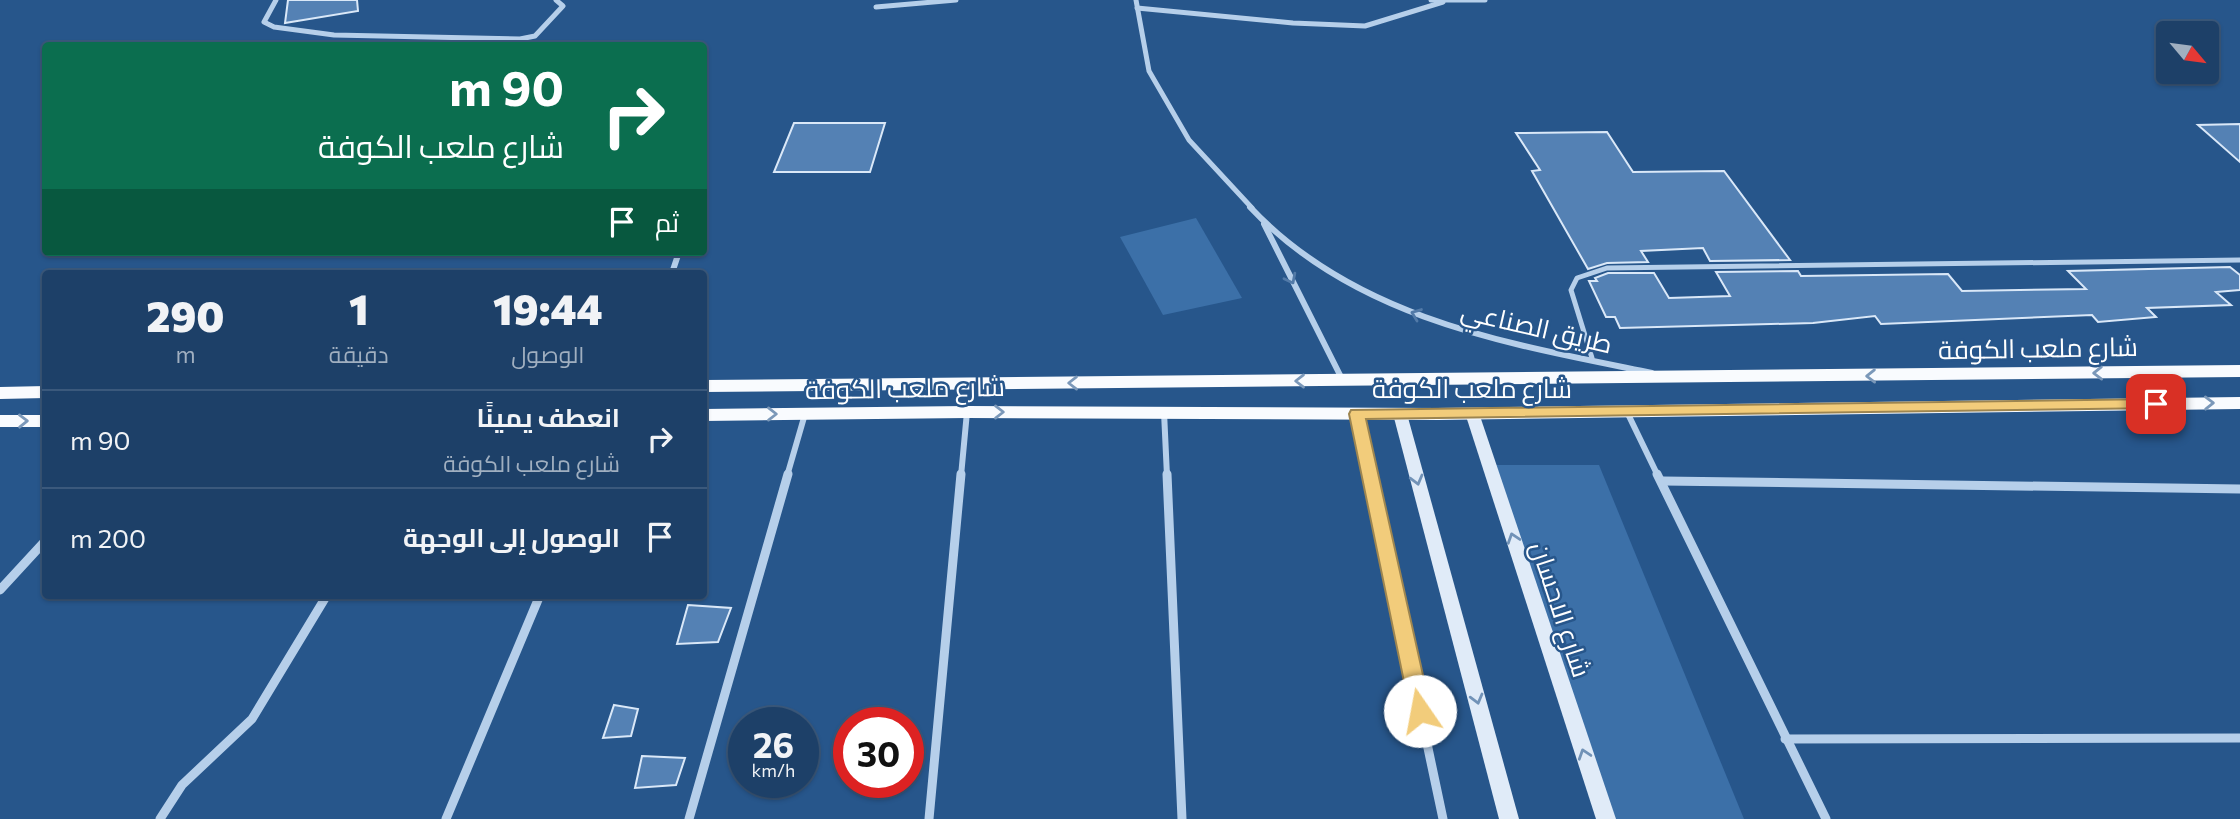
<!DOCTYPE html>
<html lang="ar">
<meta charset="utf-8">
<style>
:root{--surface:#1d4068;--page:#25476e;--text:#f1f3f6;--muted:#a0afc0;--line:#3b597c}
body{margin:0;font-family:Commissioner,Cairo,sans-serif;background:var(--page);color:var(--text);direction:rtl;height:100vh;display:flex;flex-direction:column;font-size:26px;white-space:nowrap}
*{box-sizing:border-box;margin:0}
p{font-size:23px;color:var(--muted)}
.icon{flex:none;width:38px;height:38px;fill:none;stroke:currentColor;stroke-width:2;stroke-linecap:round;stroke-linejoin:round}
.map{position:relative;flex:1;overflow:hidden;direction:ltr}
.details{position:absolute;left:42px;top:270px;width:665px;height:329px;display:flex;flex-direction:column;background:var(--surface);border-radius:7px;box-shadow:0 2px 5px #0004,0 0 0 2px var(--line);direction:rtl}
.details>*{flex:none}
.hud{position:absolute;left:42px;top:42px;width:665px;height:214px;border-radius:7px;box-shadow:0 2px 5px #0004,0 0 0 2px var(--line);direction:rtl;background:#0b6e4f;color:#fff;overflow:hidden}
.needle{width:46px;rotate:119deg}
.buttons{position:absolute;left:2156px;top:21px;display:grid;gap:14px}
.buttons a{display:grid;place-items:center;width:63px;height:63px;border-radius:7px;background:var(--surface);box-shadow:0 2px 5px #0004,0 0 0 2px var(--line);font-size:35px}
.speed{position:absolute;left:728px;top:707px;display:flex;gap:14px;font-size:35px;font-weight:700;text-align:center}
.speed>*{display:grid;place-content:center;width:91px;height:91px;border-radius:50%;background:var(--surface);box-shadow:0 2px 5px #0004,0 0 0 2px var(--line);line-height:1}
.speed small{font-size:18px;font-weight:400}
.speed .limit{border:10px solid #d22;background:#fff;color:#111}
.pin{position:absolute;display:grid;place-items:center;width:60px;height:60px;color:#fff;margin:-30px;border-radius:14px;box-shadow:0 4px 10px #0006}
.me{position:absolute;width:77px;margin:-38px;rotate:348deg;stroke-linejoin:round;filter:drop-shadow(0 0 5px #0008)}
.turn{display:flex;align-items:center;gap:24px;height:147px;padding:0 28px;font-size:32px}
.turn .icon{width:91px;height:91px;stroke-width:2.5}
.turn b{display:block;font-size:49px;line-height:60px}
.then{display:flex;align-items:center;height:66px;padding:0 28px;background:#0003;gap:14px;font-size:26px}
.eta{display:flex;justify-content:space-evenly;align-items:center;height:119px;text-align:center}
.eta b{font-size:42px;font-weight:800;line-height:49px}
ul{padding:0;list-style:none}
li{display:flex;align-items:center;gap:21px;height:98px;padding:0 28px;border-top:2px solid var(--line)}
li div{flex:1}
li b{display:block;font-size:26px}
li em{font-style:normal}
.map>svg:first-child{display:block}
</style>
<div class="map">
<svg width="2240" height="819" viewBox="0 0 2240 819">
<rect width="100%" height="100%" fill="#27568b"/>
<!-- green -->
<g fill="#3c70a8">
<polygon points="1196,218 1242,298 1163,315 1120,237"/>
<polygon points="1482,465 1599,465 1744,819 1601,819"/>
</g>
<!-- building -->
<g fill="#5481b4" stroke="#dae8f8" stroke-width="2">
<polygon points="288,0 357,0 358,11 285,23"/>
<polygon points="794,123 885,123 870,172 774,172"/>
<polygon points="2240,124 2240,162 2198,125"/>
<polygon points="1607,132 1633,172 1724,171 1790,260 1710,261 1703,248 1641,251 1648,262 1607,263 1588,269 1532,171 1540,170 1516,133"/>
<polygon points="2230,267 2240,275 2240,290 2216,292 2231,305 2147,308 2156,317 2098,322 2092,315 1881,324 1875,316 1813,323 1620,328 1615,317 1606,317 1589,281 1597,281 1595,278 1608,273 1654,273 1669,298 1730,296 1716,272 1798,271 1801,276 1948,274 1962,291 2086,289 2068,271"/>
<polygon points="688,605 731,608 718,642 677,644"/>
<polygon points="614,705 638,709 631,736 603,738"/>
<polygon points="642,756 685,758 676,785 635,788"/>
</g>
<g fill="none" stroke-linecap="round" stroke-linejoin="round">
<!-- lane -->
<polyline stroke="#b6cfea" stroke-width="5" points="1592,358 1571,290 1577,278 1607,268 2240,260"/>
<!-- street-far2 -->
<g stroke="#b6cfea" stroke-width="5">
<polyline points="276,0 264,22 274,27 334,35 520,39 535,36 563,6 556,0"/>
<polyline points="1136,0 1149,71 1189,140 1252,208"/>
<polyline points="1431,0 1485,0"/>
<polyline points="876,7 956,0"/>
<polyline points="1137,8 1293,23 1365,26 1443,2"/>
</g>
<!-- street-far1 -->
<g stroke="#b6cfea" stroke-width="6">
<path d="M1250,207C1355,319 1509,344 1652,373"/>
<polyline points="1264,224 1342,379"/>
<polyline points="672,273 679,252"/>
<polyline points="1164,412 1167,476"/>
<polyline points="1627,412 1658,476"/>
<polyline points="1357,414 1370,476"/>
<polyline points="787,476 805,414"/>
<polyline points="961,476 967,412"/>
</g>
<!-- street -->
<g stroke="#b6cfea" stroke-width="9">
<polyline points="1167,474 1182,819"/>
<polyline points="1370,474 1443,819"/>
<polyline points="1657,474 1826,819"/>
<polyline points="1663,481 2240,489"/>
<polyline points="0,590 46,540"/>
<polyline points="1785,739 2240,738"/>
<polyline points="160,819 182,785 252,719 327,595"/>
<polyline points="446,819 540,595"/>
<polyline points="689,819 788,474"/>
<polyline points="929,819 961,474"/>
</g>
<!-- secondary -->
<g fill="#e0ebf8" fill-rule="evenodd">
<polygon points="1472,408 1479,413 1616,819 1596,819 1465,413"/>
<polygon points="1400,409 1407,414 1519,819 1499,819 1393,414"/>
</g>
<!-- primary -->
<g fill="#f9fbfe" fill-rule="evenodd">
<polygon points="2240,365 2240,377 704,392 704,380"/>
<polygon points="46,386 46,398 0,399 0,387"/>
<polygon points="2240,397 2240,409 1437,420 967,418 704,421 704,409 967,406 1437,408"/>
<rect x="0" y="415" width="46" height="12"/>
</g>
</g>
<!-- one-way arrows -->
<defs><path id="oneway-chevron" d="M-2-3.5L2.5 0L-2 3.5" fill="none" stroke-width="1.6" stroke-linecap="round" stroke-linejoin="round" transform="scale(1.75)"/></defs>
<g stroke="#527aa8">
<use href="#oneway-chevron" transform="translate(1291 279) rotate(63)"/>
<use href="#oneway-chevron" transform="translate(1416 314) rotate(-159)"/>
</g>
<g stroke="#7b98b9">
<use href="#oneway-chevron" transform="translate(2098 373) rotate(179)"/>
<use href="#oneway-chevron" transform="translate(1871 376) rotate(179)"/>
<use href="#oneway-chevron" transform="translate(1300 381) rotate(180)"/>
<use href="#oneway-chevron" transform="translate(1073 383) rotate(180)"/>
<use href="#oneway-chevron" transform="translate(2209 403) rotate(-1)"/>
<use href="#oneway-chevron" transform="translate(999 412)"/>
<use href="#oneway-chevron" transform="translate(772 414)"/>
<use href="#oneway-chevron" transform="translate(23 421) rotate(-1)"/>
</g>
<g stroke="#7192b7">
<use href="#oneway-chevron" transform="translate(1417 480) rotate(75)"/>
<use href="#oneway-chevron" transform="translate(1513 538) rotate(-108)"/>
<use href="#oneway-chevron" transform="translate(1477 699) rotate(75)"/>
<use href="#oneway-chevron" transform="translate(1584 754) rotate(-108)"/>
</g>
<!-- route -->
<polygon fill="#f2cc7b" stroke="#9d8550" stroke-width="2" points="2156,399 2162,400 2162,408 1366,419 1431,711 1428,717 1420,720 1413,717 1410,711 1349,414 1351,410"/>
<g text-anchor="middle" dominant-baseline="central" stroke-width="5" stroke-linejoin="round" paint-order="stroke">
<!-- street labels -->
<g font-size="26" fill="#fff" stroke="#27568b">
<text transform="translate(1537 326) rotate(13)">طريق الصناعي</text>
<text transform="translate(2038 347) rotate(-1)">شارع ملعب الكوفة</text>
<text transform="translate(905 387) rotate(-1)">شارع ملعب الكوفة</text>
<text x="1472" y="387">شارع ملعب الكوفة</text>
<text transform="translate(1562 609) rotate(72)">شارع الاحسان</text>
</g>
</g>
</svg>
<div class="buttons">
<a><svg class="needle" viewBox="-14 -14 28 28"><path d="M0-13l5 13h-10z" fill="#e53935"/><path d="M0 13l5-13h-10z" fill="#a0afc0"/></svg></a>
</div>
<div class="speed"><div>26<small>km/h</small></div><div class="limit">30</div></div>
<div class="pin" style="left:2156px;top:404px;background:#d93025"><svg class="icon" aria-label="arrive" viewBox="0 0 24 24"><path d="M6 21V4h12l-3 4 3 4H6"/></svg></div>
<svg class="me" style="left:1420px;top:711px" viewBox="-20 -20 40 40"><circle r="19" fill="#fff"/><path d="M0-13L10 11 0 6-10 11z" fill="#f2cc7b"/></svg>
<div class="hud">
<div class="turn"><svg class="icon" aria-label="right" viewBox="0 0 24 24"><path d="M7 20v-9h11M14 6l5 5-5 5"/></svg><div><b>90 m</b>شارع ملعب الكوفة</div></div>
<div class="then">ثم<svg class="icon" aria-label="arrive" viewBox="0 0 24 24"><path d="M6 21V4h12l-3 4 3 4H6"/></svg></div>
</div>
<section class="details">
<div class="eta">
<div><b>19:44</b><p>الوصول</p></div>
<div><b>1</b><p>دقيقة</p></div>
<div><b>290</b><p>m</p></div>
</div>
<ul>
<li><svg class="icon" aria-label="right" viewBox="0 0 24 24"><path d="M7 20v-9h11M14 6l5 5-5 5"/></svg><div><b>انعطف يمينًا</b><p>شارع ملعب الكوفة</p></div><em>90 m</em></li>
<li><svg class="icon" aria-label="arrive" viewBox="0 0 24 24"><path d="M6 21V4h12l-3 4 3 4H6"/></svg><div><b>الوصول إلى الوجهة</b></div><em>200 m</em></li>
</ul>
</section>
</div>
